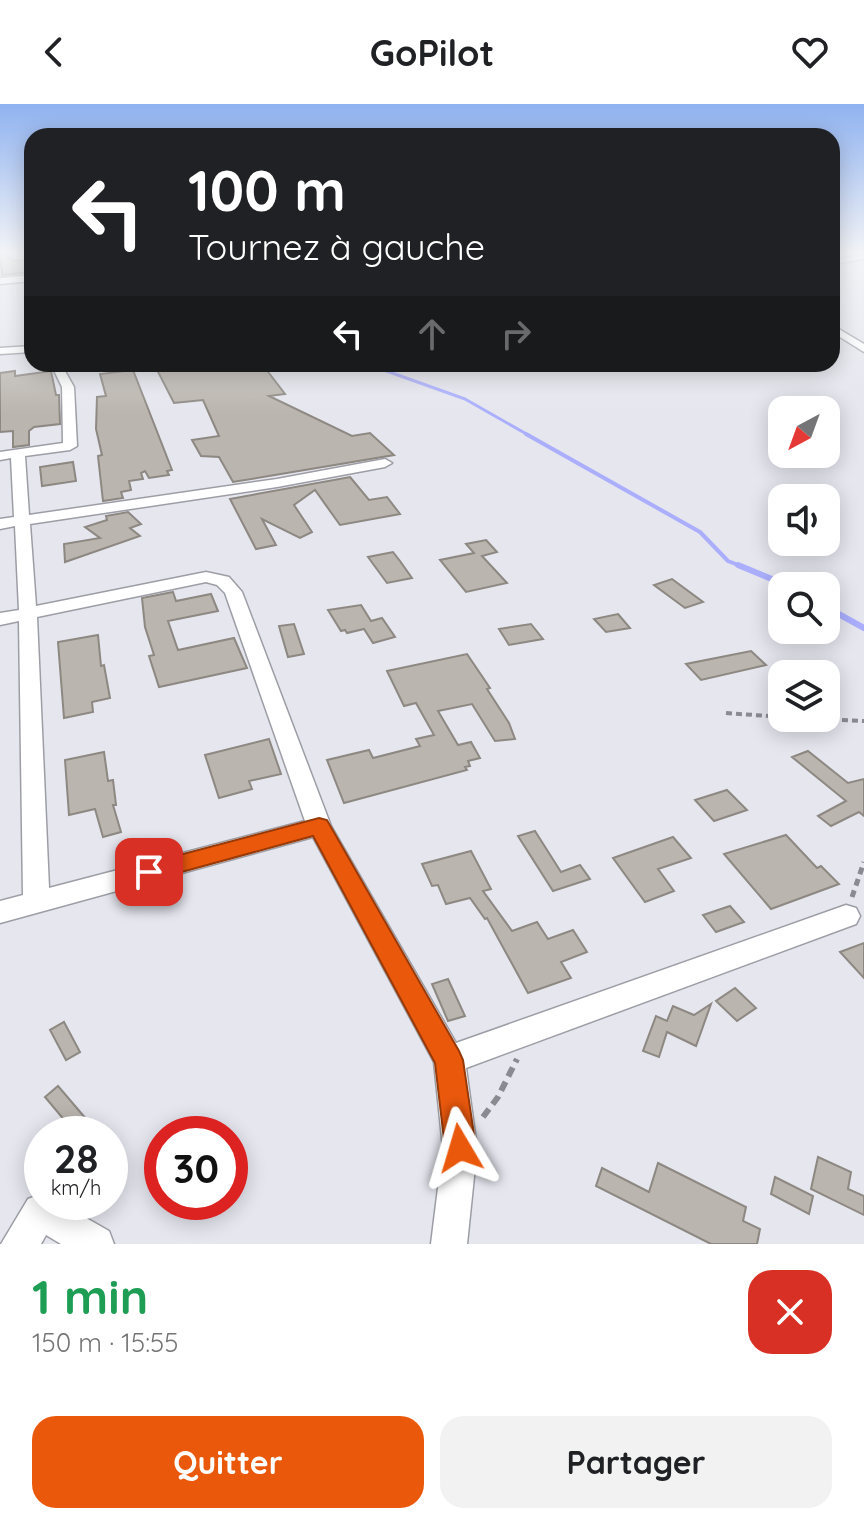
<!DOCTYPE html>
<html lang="fr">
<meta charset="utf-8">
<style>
:root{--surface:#fff;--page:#f2f2f2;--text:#202124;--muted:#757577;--accent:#ea580c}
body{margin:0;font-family:Quicksand,sans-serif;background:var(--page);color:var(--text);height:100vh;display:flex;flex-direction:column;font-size:30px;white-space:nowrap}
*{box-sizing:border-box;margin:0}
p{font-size:26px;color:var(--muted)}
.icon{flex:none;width:44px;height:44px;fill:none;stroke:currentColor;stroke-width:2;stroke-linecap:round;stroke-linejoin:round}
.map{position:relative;height:1140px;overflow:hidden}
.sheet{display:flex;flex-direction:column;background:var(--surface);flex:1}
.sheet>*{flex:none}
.guide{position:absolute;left:24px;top:24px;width:816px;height:244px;border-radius:24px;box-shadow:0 4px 20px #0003;background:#202124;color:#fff;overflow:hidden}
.needle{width:52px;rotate:221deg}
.controls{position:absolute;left:768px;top:292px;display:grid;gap:16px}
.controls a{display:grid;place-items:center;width:72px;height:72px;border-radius:16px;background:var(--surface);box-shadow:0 4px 20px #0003;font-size:40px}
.speed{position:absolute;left:24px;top:1012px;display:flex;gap:16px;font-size:40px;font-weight:700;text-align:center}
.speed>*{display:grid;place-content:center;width:104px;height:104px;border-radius:50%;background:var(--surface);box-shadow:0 4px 20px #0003;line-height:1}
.speed small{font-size:20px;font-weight:400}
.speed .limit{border:12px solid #d22;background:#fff;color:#111}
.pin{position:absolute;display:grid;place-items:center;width:68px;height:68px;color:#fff;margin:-34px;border-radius:16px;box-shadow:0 4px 12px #0006}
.me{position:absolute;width:88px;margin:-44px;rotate:353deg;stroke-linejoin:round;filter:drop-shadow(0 0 6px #0008)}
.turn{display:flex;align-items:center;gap:28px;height:168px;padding:0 32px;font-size:36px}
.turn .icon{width:104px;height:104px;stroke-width:2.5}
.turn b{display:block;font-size:56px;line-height:68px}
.lanes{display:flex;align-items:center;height:76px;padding:0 32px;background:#0003;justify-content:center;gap:40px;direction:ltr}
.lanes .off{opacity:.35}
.round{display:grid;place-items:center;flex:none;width:84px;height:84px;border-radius:24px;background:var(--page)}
.overview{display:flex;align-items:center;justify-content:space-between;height:136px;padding:0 32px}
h1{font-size:48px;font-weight:800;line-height:60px;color:#1e9e55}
.button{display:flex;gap:16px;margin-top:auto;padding:16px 32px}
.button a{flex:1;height:92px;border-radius:24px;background:var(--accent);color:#fff;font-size:32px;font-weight:800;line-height:92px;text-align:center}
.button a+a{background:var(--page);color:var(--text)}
header{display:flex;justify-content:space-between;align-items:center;height:104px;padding:0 32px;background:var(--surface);font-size:36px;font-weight:800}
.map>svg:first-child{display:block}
</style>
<header><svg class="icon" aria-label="back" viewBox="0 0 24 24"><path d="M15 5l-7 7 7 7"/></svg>GoPilot<svg class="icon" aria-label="heart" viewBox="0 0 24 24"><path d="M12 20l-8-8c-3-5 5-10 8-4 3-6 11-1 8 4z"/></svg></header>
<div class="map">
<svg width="864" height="1140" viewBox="0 0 864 1140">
<rect width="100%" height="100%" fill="#e5e6ee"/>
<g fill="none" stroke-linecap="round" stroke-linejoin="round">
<!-- stream-far2 -->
<polyline stroke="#aaaefd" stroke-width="3" points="367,260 465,295 530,332"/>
<!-- stream-far1 -->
<polyline stroke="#aaaefd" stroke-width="4" points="526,330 700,428 728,457 743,463"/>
<!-- stream -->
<g stroke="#aaaefd" stroke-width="6">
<polyline points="738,461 789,482"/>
<polyline points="826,503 864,524"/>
</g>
</g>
<!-- building -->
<g fill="#bab5ae" stroke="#8d8882" stroke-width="2">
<polygon points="0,150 7,150 14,157 32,155 32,168 2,171"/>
<polygon points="154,260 262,260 285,290 269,292 352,332 370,329 394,351 233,378 219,353 201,352 192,336 219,332 203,296 174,299"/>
<polygon points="133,266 172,366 167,367 169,371 149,374 145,367 141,369 143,375 129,377 131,386 121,388 123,394 103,397 98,352 102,351 96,325 97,293 106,292 100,270"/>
<polygon points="15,267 15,272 51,267 56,291 59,291 60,320 34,323 29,327 29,341 13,343 13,327 0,328 0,269"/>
<polygon points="73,358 76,377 42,382 40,363"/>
<polygon points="350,373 369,396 387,393 400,410 340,421 315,386 294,401 312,428 300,434 262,415 276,441 256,445 230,395"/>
<polygon points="128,408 141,420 130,424 140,432 65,458 64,440 100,434 85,423 107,416 106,412"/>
<polygon points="486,436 497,448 482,452 507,479 466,488 440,456 474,449 466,440"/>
<polygon points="393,448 400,457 412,474 387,479 368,453"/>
<polygon points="672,475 703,498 685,504 654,481"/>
<polygon points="173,488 176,497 211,490 218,507 168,517 178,546 234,534 247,564 159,583 149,552 154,551 145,523 142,494"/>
<polygon points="361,501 371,517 382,514 395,533 373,539 364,525 347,529 345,526 341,527 328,506"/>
<polygon points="618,510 630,524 606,528 594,515"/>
<polygon points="294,520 304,550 288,553 279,522"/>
<polygon points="531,520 543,535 509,541 499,525"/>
<polygon points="98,531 101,562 104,561 110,594 92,598 93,608 64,614 58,538"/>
<polygon points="751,547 766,561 701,576 686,560"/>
<polygon points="467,550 490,584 487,585 509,619 515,635 495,637 472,600 438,607 458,641 471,638 480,654 468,657 470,662 465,663 467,666 344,699 327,656 369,646 373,654 420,642 416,635 434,631 416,599 404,602 387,567"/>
<polygon points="269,635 281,670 249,677 252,685 219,694 205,651"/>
<polygon points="808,647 848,679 864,675 864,712 859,708 831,722 818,712 846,697 792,653"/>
<polygon points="104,648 108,677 113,676 116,701 113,701 121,728 103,733 95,705 69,711 65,656"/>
<polygon points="727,686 747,706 714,717 695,696"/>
<polygon points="535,727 561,768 580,761 590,775 553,787 518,732"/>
<polygon points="786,731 817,764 821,762 839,780 771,805 724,750"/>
<polygon points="673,733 691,754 658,765 674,787 645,798 613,754"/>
<polygon points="471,747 491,785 483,787 512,827 537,818 548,835 573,826 587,848 561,858 571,874 528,889 487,814 485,815 470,794 446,800 438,781 432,782 422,760"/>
<polygon points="730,802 744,818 716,828 703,811"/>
<polygon points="864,839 864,874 840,848"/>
<polygon points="448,875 465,912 448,917 432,880"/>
<polygon points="735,884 756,904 737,917 716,897"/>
<polygon points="711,900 696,942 667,928 659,953 643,947 656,912 667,917 673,902 694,911"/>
<polygon points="64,918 80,948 66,956 50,926"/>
<polygon points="58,982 99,1030 76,1030 45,993"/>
<polygon points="818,1053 851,1068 848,1085 864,1092 864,1111 811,1085"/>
<polygon points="658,1059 746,1103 743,1117 760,1125 757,1140 711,1140 596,1082 602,1064 649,1088"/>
<polygon points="775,1073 813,1092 809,1110 771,1090"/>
</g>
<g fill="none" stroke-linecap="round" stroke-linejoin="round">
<!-- minor casing -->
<g stroke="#9d9ea5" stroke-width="3">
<g id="minor">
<polygon points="864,151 864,155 832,160 832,156"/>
<polygon points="32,171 32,177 0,180 0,174"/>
<polygon points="832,221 864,240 864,248 832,228"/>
<polygon points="32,242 32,248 0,250 0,244"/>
<path d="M51,260H61L74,283L77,342L70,346L25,352L29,411L277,375L385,355L392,359L385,363L277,383L30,420L36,502L206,468L229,473L242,488L331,722L456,939L846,801L856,804L860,812L856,820L466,964L477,1044L467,1140H431L443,1044L434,958L313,733L0,819V797L23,791L19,517L0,521V509L19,506L15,422L0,425V415L14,413L11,354L0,356V348L63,339L62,283ZM206,478L217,481L225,489L305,717L49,784L37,513Z"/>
<polygon points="41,1090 42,1098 58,1098 109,1127 114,1140 61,1140 46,1131 41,1140 1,1140 28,1095"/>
</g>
</g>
<!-- path-far2 -->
<g stroke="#8a8b90" stroke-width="4" stroke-dasharray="6 4" stroke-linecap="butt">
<polyline points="726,609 782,613"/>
<polyline points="792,614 864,617"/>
</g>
<!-- path-far1 -->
<polyline stroke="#8a8b90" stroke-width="5" stroke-dasharray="7 5" stroke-linecap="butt" points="852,793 864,758"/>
<!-- path -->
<polyline stroke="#8a8b90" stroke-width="6" stroke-dasharray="10 6" stroke-linecap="butt" points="483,1013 498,993 517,955"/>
<!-- minor -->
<use href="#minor" fill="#fff" fill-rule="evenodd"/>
</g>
<!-- sky -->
<linearGradient id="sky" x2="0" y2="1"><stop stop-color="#8fb2f0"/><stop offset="0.48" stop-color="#f3f4f7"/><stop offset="1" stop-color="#f3f4f7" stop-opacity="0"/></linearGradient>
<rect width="864" height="310" fill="url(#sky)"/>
<!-- route -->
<polygon fill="#ea580c" stroke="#983908" stroke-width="2" points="319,714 327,716 459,947 463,956 476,1044 471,1055 460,1059 450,1055 445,1044 435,959 313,732 149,777 141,774 138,768 141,761 149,759"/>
</svg>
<div class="controls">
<a><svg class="needle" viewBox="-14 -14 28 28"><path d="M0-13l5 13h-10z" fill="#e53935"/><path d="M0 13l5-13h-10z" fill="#757577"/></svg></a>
<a><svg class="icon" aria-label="sound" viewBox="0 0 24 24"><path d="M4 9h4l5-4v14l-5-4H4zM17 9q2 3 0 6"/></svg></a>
<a><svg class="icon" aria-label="search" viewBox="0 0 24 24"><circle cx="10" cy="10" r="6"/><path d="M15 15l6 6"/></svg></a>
<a><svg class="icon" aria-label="layers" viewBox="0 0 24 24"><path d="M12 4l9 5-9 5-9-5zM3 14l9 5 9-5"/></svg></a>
</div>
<div class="speed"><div>28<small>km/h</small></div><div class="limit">30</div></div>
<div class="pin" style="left:149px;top:768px;background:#d93025"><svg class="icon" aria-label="arrive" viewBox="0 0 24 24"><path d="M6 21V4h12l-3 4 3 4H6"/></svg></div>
<svg class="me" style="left:460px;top:1044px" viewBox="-20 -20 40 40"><path d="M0-17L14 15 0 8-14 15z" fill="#ea580c" stroke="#fff" stroke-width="4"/></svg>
<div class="guide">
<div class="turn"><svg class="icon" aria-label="left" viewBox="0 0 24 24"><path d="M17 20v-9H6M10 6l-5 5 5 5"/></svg><div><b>100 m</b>Tournez à gauche</div></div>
<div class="lanes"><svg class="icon" aria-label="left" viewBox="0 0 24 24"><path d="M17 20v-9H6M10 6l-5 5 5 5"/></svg><svg class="icon off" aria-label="ahead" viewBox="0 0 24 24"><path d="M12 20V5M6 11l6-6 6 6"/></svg><svg class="icon off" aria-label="right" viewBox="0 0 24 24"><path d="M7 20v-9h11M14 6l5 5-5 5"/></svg></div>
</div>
</div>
<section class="sheet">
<div class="overview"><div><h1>1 min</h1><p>150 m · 15:55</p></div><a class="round" style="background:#d93025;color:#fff"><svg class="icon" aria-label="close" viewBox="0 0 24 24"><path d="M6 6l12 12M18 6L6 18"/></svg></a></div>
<div class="button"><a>Quitter</a><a>Partager</a></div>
</section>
